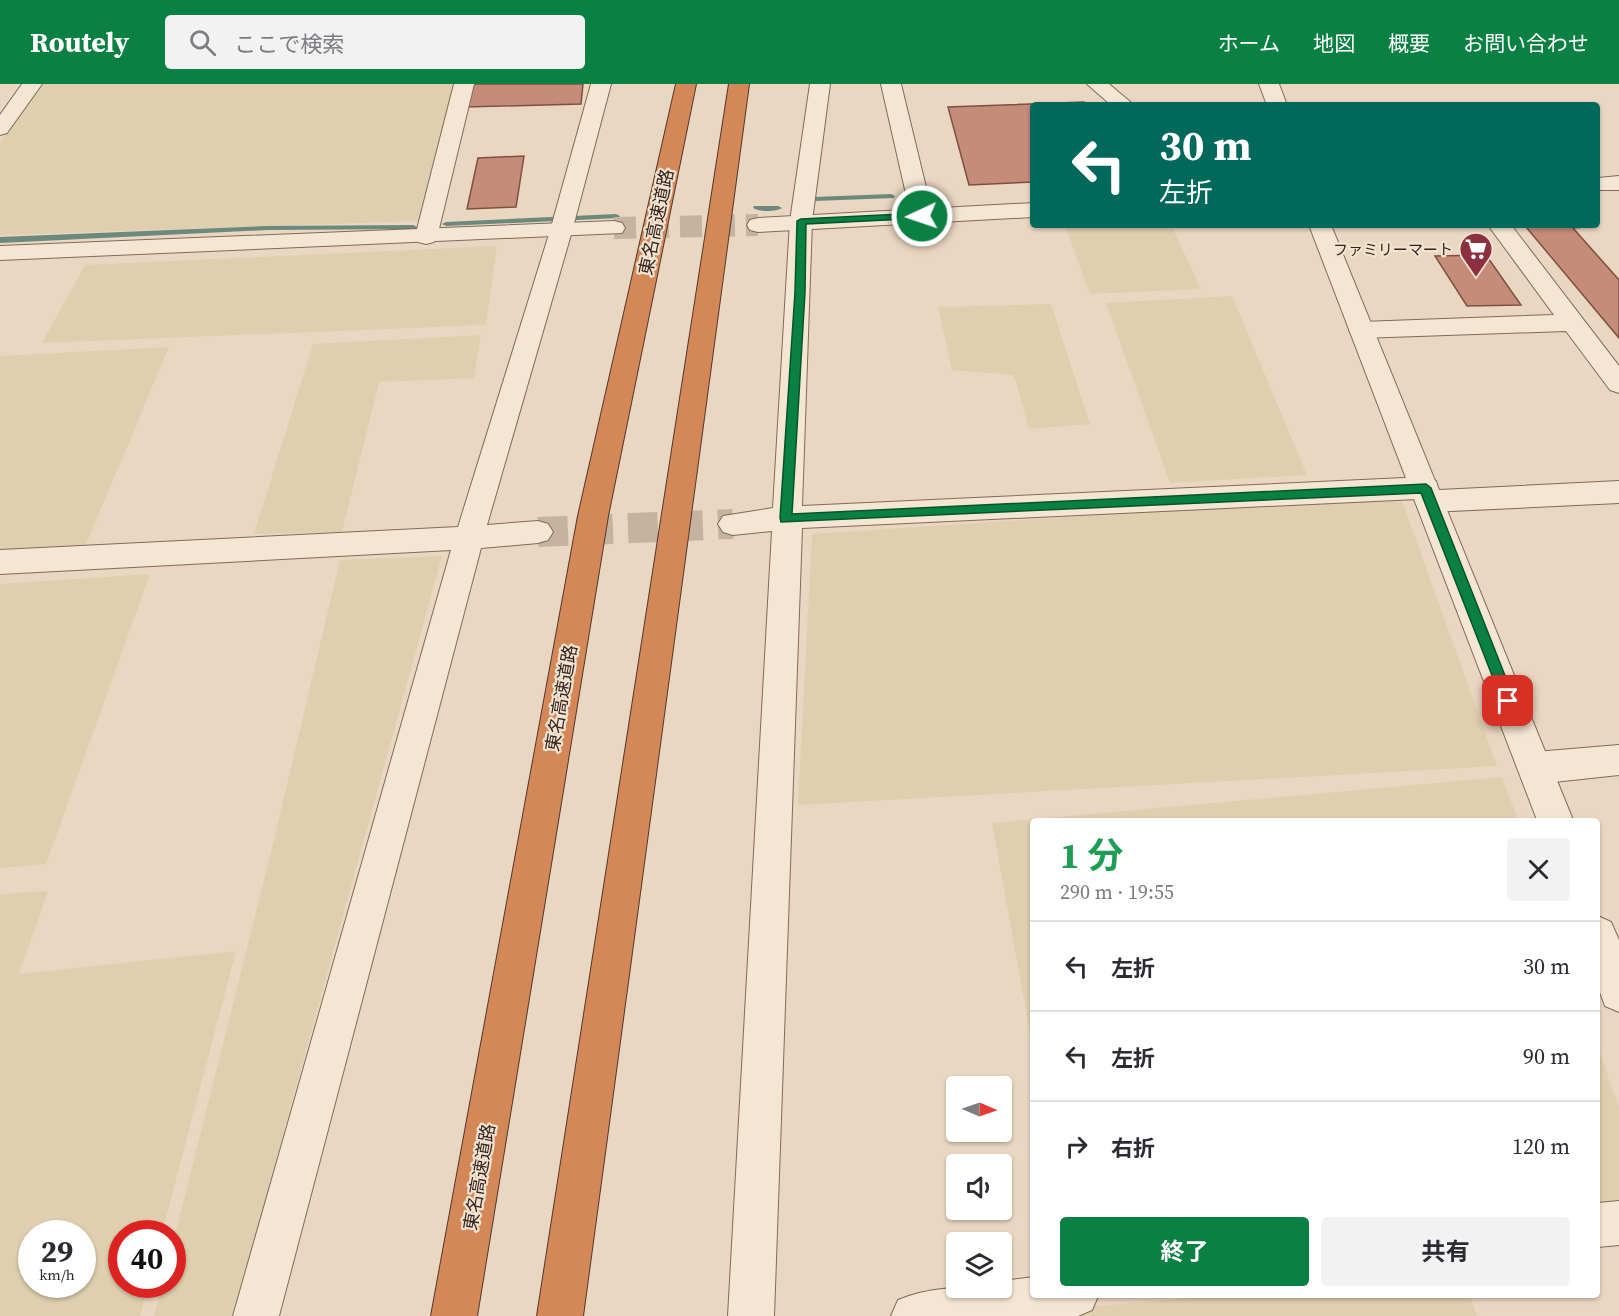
<!DOCTYPE html>
<html lang="ja">
<meta charset="utf-8">
<style>
:root{--surface:#fff;--page:#f2f2f3;--text:#2b2b33;--muted:#7c7c81;--line:#e1e1e2;--accent:#0b8043}
body{margin:0;font-family:"Source Serif 4","Noto Sans JP",serif;background:var(--page);color:var(--text);height:100vh;display:flex;flex-direction:column;font-size:22px;white-space:nowrap}
*{box-sizing:border-box;margin:0}
p{font-size:20px;color:var(--muted)}
.icon{flex:none;width:33px;height:33px;fill:none;stroke:currentColor;stroke-width:2;stroke-linecap:round;stroke-linejoin:round}
.map{position:relative;flex:1;overflow:hidden}
.drawer{position:absolute;left:1030px;top:734px;width:570px;height:480px;display:flex;flex-direction:column;background:var(--surface);border-radius:6px;box-shadow:0 2px 4px #0004}
.drawer>*{flex:none}
.top-card{position:absolute;left:1030px;top:18px;width:570px;height:126px;border-radius:6px;box-shadow:0 2px 4px #0004;background:#00695c;color:#fff;overflow:hidden}
.needle{width:39px;rotate:92deg}
.controls{position:absolute;left:946px;top:992px;display:grid;gap:12px}
.controls a{display:grid;place-items:center;width:66px;height:66px;border-radius:6px;background:var(--surface);box-shadow:0 2px 4px #0004;font-size:30px}
.speed{position:absolute;left:18px;top:1136px;display:flex;gap:12px;font-size:30px;font-weight:700;text-align:center}
.speed>*{display:grid;place-content:center;width:78px;height:78px;border-radius:50%;background:var(--surface);box-shadow:0 2px 4px #0004;line-height:1}
.speed small{font-size:15px;font-weight:400}
.speed .limit{border:9px solid #d22;background:#fff;color:#111}
.pin{position:absolute;display:grid;place-items:center;width:51px;height:51px;color:#fff;margin:-26px;border-radius:12px;box-shadow:0 3px 9px #0006}
.me{position:absolute;width:66px;margin:-33px;rotate:267deg;stroke-linejoin:round;filter:drop-shadow(0 0 4px #0008)}
.turn{display:flex;align-items:center;gap:21px;height:126px;padding:0 30px;font-size:27px}
.turn .icon{width:78px;height:78px;stroke-width:2.5}
.turn b{display:block;font-size:42px;line-height:51px}
.round{display:grid;place-items:center;flex:none;width:63px;height:63px;border-radius:6px;background:var(--page)}
.summary{display:flex;align-items:center;justify-content:space-between;height:102px;padding:0 30px}
h1{font-size:36px;font-weight:700;line-height:45px;color:#1e9e55}
.action{display:flex;gap:12px;margin-top:auto;padding:12px 30px}
.action a{flex:1;height:69px;border-radius:6px;background:var(--accent);color:#fff;font-size:24px;font-weight:700;line-height:69px;text-align:center}
.action a+a{background:var(--page);color:var(--text)}
ul{padding:0;list-style:none}
li{display:flex;align-items:center;gap:18px;height:90px;padding:0 30px;border-top:2px solid var(--line)}
li div{flex:1}
li b{display:block;font-size:22px}
li em{font-style:normal}
header{display:flex;align-items:center;gap:36px;box-sizing:border-box;height:84px;padding:0 30px;background:var(--accent);color:#fff}
header strong{font-size:28px}
nav{display:flex;gap:33px;margin-inline-start:auto;font-size:21px}
.search{width:420px;height:54px;background:var(--page);display:flex;align-items:center;gap:15px;box-sizing:border-box;padding:0 21px;border-radius:6px;color:var(--muted);font-size:22px}
.map>svg:first-child{display:block}
</style>
<header>
<strong>Routely</strong>
<div class="search"><svg class="icon" aria-label="search" viewBox="0 0 24 24"><circle cx="10" cy="10" r="6"/><path d="M15 15l6 6"/></svg>ここで検索</div>
<nav><a>ホーム</a><a>地図</a><a>概要</a><a>お問い合わせ</a></nav>
</header>
<div class="map">
<svg width="1619" height="1232" viewBox="0 0 1619 1232">
<rect width="100%" height="100%" fill="#ead7c1"/>
<!-- farmland -->
<g fill="#dfcfaf" fill-rule="evenodd">
<polygon points="41,0 454,0 422,137 0,151 0,58"/>
<polygon points="1065,141 1171,141 1201,205 1090,210"/>
<polygon points="497,162 486,241 42,259 85,181"/>
<polygon points="1232,212 1307,391 1170,399 1106,219"/>
<polygon points="1051,220 1090,340 1029,345 1014,291 952,286 938,223"/>
<polygon points="481,251 474,294 379,298 342,448 254,450 313,260"/>
<polygon points="169,263 84,465 0,469 0,272"/>
<polygon points="1400,411 1497,682 798,721 812,450"/>
<polygon points="442,472 233,1232 154,1232 162,1200 172,1200 173,1159 272,764 340,476"/>
<polygon points="150,490 46,780 0,784 0,500"/>
<polygon points="1502,693 1518,736 1034,736 1033,966 992,739"/>
<path d="M48,807L19,890L236,867L162,1149H122V1200H149L140,1232H0V810ZM32,1149H82V1200H32Z"/>
<polygon points="1598,963 1619,1024 1619,1120 1598,1122"/>
<polygon points="1237,1210 1470,1211 1477,1232 985,1232"/>
</g>
<g fill="none" stroke-linecap="round" stroke-linejoin="round">
<!-- stream -->
<g fill="#6b897d" fill-rule="evenodd">
<polygon points="891,110 895,112 894,114 814,117 810,115 814,113"/>
<path d="M754,122H778L782,124C776,128 759,128 753,124Z"/>
<polygon points="616,130 620,132 619,134 446,142 442,140 446,138"/>
<polygon points="413,141 417,143 416,145 267,146 0,159 0,153 267,142"/>
</g>
</g>
<!-- building -->
<g fill="#c58c79" stroke="#7f5042" stroke-width="1.5">
<polygon points="472,0 583,0 581,20 466,23"/>
<polygon points="1084,18 1086,21 1034,21 1034,98 969,101 948,23"/>
<polygon points="524,72 516,123 467,125 478,74"/>
<polygon points="1532,141 1584,141 1585,143 1573,144 1619,196 1619,254 1526,143 1534,143"/>
<polygon points="1486,171 1521,221 1467,222 1435,172"/>
</g>
<g fill="none" stroke-linecap="round" stroke-linejoin="round">
<!-- minor-tunnel -->
<polyline stroke="#c5b3a0" stroke-width="30" stroke-dasharray="30 15" stroke-linecap="butt" points="538,448 733,440"/>
<!-- tertiary-tunnel -->
<polyline stroke="#c5b3a0" stroke-width="22" stroke-dasharray="22 11" stroke-linecap="butt" points="614,144 758,141"/>
<!-- minor casing -->
<g stroke="#82695a" stroke-width="2">
<g id="minor">
<polygon points="22,0 42,0 7,49 0,51 0,31"/>
<polygon points="454,0 474,0 437,153 434,158 426,160 418,158 415,153"/>
<polygon points="591,0 611,0 572,147 487,441 538,437 548,440 553,448 548,456 538,459 481,464 279,1232 233,1232 451,466 0,490 0,466 458,443 550,147"/>
<polygon points="810,0 830,0 812,137 802,422 1426,393 1436,397 1439,406 1619,397 1619,419 1430,428 1420,425 1417,415 802,444 774,1232 728,1232 772,447 733,451 723,448 718,440 723,432 773,424 790,137"/>
<polygon points="881,0 901,0 933,132 930,137 922,139 914,137 911,132"/>
<polygon points="1087,0 1109,0 1134,21 1111,21"/>
<polygon points="1488,141 1511,141 1619,282 1619,309 1610,306 1566,247 1361,254 1352,252 1349,246 1352,240 1361,238 1554,231"/>
<polygon points="1619,661 1619,691 1535,700 1523,695 1518,684 1523,673 1535,668"/>
<polygon points="1619,1117 1619,1161 1598,1163 1598,1119"/>
<path d="M1034,1193V1210H1099L1092,1226L1078,1232H891L898,1216C931,1202 967,1203 1002,1203V1197Z"/>
</g>
</g>
<!-- tertiary casing -->
<g stroke="#82695a" stroke-width="2">
<g id="tertiary">
<polygon points="1259,0 1279,0 1287,21 1267,21"/>
<polygon points="1619,92 1619,106 1598,106 1598,94"/>
<polygon points="1034,119 1034,133 758,148 750,146 747,141 750,136 758,134"/>
<polygon points="614,137 622,139 625,144 622,149 0,176 0,162"/>
<polygon points="1309,141 1331,141 1573,736 1537,736"/>
<polygon points="1598,832 1611,838 1619,856 1619,928 1605,922 1598,903"/>
</g>
</g>
<!-- motorway casing -->
<g stroke="#4f382e" stroke-width="2">
<g id="motorway">
<polygon points="676,0 696,0 608,432 477,1232 431,1232 578,432"/>
<polygon points="729,0 749,0 583,1232 537,1232"/>
</g>
</g>
<!-- minor -->
<use href="#minor" fill="#f5e6d3" fill-rule="evenodd"/>
<!-- tertiary -->
<use href="#tertiary" fill="#f5e6d3" fill-rule="evenodd"/>
<!-- motorway -->
<use href="#motorway" fill="#d48857" fill-rule="evenodd"/>
</g>
<!-- route -->
<polygon fill="#0b8043" stroke="#07532c" stroke-width="1.5" points="922,129 926,130 926,134 806,140 805,208 792,430 1426,400 1431,404 1515,617 1513,621 1504,621 1502,617 1421,409 781,438 780,434 795,208 797,137 801,135"/>
<!-- icons -->
<defs>
<g id="supermarket-pin" transform="scale(1.725)"><path d="M0 17L-7.5 6A9.5 9.5 0 1 1 7.5 6Z" fill="#8c2f3f" stroke="#f2e2d0"/><path d="M-6-5.5h2.5l.6 2H6L4.5 2H-2.5L-4.4-4H-6ZM-1.5 3.2a1.3 1.3 0 1 0 .1 0ZM3 3.2a1.3 1.3 0 1 0 .1 0Z" fill="#fff"/></g>
</defs>
<g fill-rule="evenodd">
<use href="#supermarket-pin" x="1476" y="165"/>
</g>
<g text-anchor="middle" dominant-baseline="central" stroke-width="4.5" stroke-linejoin="round" paint-order="stroke">
<!-- far-poi labels -->
<g font-size="15" fill="#32241d" stroke="#f2e2d0" text-anchor="end">
<text x="1453" y="165">ファミリーマート</text>
</g>
<!-- street labels -->
<g font-size="18" fill="#32241d" stroke="#f2e2d0">
<text transform="translate(656 138) rotate(-78)">東名高速道路</text>
<text transform="translate(561 614) rotate(-80)">東名高速道路</text>
<text transform="translate(479 1093) rotate(-80)">東名高速道路</text>
</g>
</g>
</svg>
<div class="controls">
<a><svg class="needle" viewBox="-14 -14 28 28"><path d="M0-13l5 13h-10z" fill="#e53935"/><path d="M0 13l5-13h-10z" fill="#7c7c81"/></svg></a>
<a><svg class="icon" aria-label="sound" viewBox="0 0 24 24"><path d="M4 9h4l5-4v14l-5-4H4zM17 9q2 3 0 6"/></svg></a>
<a><svg class="icon" aria-label="layers" viewBox="0 0 24 24"><path d="M12 4l9 5-9 5-9-5zM3 14l9 5 9-5"/></svg></a>
</div>
<div class="speed"><div>29<small>km/h</small></div><div class="limit">40</div></div>
<div class="pin" style="left:1508px;top:617px;background:#d93025"><svg class="icon" aria-label="arrive" viewBox="0 0 24 24"><path d="M6 21V4h12l-3 4 3 4H6"/></svg></div>
<svg class="me" style="left:922px;top:132px" viewBox="-20 -20 40 40"><circle r="17" fill="#0b8043" stroke="#fff" stroke-width="3"/><path d="M0-11L8 9 0 5-8 9z" fill="#fff"/></svg>
<div class="top-card">
<div class="turn"><svg class="icon" aria-label="left" viewBox="0 0 24 24"><path d="M17 20v-9H6M10 6l-5 5 5 5"/></svg><div><b>30 m</b>左折</div></div>
</div>
<section class="drawer">
<div class="summary"><div><h1>1 分</h1><p>290 m · 19:55</p></div><a class="round"><svg class="icon" aria-label="close" viewBox="0 0 24 24"><path d="M6 6l12 12M18 6L6 18"/></svg></a></div>
<ul>
<li><svg class="icon" aria-label="left" viewBox="0 0 24 24"><path d="M17 20v-9H6M10 6l-5 5 5 5"/></svg><div><b>左折</b></div><em>30 m</em></li>
<li><svg class="icon" aria-label="left" viewBox="0 0 24 24"><path d="M17 20v-9H6M10 6l-5 5 5 5"/></svg><div><b>左折</b></div><em>90 m</em></li>
<li><svg class="icon" aria-label="right" viewBox="0 0 24 24"><path d="M7 20v-9h11M14 6l5 5-5 5"/></svg><div><b>右折</b></div><em>120 m</em></li>
</ul>
<div class="action"><a>終了</a><a>共有</a></div>
</section>
</div>
